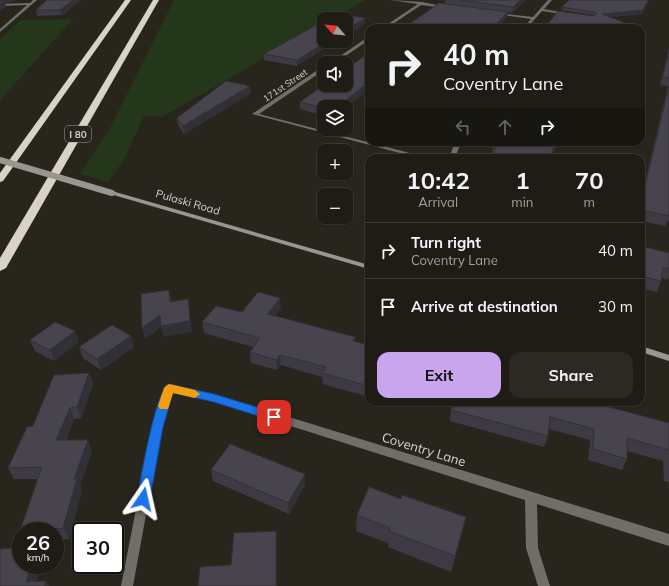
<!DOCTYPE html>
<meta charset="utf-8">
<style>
:root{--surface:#1e1c15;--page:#2b2922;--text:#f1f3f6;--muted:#a1a1a0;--line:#3c3a34;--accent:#c9a5ee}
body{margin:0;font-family:Mulish,sans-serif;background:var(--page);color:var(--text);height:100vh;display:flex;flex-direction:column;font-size:15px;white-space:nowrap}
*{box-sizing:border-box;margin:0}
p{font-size:13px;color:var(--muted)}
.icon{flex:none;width:22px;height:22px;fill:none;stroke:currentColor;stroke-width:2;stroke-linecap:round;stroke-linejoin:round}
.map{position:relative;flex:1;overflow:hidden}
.sheet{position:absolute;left:365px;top:154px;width:280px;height:252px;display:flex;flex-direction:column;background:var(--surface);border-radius:12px;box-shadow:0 1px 3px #0004,0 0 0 1px var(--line)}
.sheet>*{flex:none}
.guide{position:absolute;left:365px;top:24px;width:280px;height:122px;border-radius:12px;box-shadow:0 1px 3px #0004,0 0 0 1px var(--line);background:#1e1c15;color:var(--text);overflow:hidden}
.needle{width:26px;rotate:297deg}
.controls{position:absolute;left:317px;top:12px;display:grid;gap:8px}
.controls a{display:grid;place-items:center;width:36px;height:36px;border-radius:8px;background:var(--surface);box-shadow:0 1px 3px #0004,0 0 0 1px var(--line);font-size:20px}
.speed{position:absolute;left:12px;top:522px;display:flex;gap:8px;font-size:20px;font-weight:700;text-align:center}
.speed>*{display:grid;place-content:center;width:52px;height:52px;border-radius:50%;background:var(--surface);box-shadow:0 1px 3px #0004,0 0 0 1px var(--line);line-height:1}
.speed small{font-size:10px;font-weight:400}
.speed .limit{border:2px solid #111;border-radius:6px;background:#fff;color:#111}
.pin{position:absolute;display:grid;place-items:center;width:34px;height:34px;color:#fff;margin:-17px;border-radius:8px;box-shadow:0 2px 6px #0006}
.me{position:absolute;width:44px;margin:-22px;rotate:11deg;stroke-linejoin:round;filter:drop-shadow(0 0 3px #0008)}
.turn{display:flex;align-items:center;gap:14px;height:84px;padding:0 12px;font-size:18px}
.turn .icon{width:52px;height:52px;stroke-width:2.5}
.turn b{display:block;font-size:28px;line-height:34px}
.lanes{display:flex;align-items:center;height:38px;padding:0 12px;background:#0003;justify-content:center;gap:20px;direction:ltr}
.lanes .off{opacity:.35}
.eta{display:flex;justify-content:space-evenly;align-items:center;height:68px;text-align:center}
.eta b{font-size:24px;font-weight:700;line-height:28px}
.action{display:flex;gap:8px;margin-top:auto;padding:8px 12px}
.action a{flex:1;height:46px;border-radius:12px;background:var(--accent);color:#111;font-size:16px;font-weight:700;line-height:46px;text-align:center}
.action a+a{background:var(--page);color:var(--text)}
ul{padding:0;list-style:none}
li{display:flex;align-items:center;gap:12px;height:56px;padding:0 12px;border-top:1px solid var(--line)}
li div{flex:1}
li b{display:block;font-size:15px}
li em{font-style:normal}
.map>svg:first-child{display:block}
</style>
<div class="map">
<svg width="669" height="586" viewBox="0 0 669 586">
<rect width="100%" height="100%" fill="#28261c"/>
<!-- green -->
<g fill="#24371b">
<polygon points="174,0 365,0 332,19 324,19 324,24 164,116 144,116 125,157 109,182 80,174 111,126"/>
<polygon points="73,19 0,100 0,39 21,20"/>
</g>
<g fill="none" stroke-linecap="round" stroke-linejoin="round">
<!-- minor -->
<g fill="#706e69" fill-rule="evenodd">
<polygon points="33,0 37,0 0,32 0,29 27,5 0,6 0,4 30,3"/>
<polygon points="390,0 422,2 447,7 445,8 421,5 387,28 382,28 418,4"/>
<polygon points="548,0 552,0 544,9 570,14 568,15 542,11 527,28 523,28 531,19 496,14 498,13 533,17"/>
<polygon points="368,37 369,37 369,40 335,63 330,63"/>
<polygon points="322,67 324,67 324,70 259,114 429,158 419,158 252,114"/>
<polygon points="455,142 461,142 455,158 449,158"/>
<polygon points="169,384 214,394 669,534 669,546 537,504 538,548 550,586 538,586 526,548 525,500 214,402 172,392 162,427 133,586 121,586 152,427 164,388 166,385"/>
</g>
<!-- secondary -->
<g fill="#9a968f" fill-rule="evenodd">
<polygon points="112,191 369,265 369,269 110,194 110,192"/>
<polygon points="641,346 669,355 669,361 641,352"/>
</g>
<!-- motorway -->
<g fill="#d9d3c7" fill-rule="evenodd">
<polygon points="125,0 131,0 3,181 0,182 0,173"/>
<polygon points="153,0 159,0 6,268 0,271 0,258"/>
</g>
<!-- secondary-bridge -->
<polyline stroke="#9a968f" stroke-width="6" points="0,160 112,193"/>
</g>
<!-- wall -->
<g fill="#3e3a43">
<polygon points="47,0 81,0 62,15 37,16 36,10"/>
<polygon points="445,0 525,0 512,13 508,12 507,17 497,28 404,28 445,4"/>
<polygon points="569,0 649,0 642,14 610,17 593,16 593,15 561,10 562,7"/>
<polygon points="324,21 297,66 264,60 264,54"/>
<polygon points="669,48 669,219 668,221 667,221 665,226 641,221 641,199 668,86 660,85"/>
<polygon points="369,89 346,107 324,107 321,115 300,109 300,102"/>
<polygon points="251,93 184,134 178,125 177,118"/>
<polygon points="495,142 558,142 551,158 491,158 493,153 492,153 493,144"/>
<polygon points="641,246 669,253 669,277 668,280 662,278 661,281 657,292 641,288"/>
<polygon points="281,308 275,316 355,337 355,342 369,345 369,397 323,384 322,377 281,365 277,370 251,363 250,352 253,347 204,333 202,322 242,312"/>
<polygon points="75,331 79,342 54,361 35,351 30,340"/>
<polygon points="131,336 134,347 101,370 83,358 79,347"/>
<polygon points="89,373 93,384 81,418 74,419 66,440 92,451 80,485 82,490 69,539 55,540 55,531 21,531 0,586 14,548 38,479 14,479 8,468 33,426"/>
<polygon points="452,402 515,402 522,404 523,402 590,402 669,423 669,483 664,481 663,461 627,451 627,459 622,470 588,460 590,440 549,429 548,436 544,447 450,421 451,410 454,402"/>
<polygon points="211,470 305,474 305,485 289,514 213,481"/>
<polygon points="357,515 462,533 451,572 388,547 388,543 356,531"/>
</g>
<!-- shaded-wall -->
<g fill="#323037">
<polygon points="0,0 16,0 13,2 5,3 6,7 0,12"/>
<polygon points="73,0 81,0 62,15 60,10"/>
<polygon points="520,0 525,0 512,13 513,7"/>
<polygon points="649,0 642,14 601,18 602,14"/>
<polygon points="508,12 507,17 497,28 492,28"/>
<polygon points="365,18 365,24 346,36 346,30"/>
<polygon points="328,41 337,41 297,66 297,60"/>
<polygon points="369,82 369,89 346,107 337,107"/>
<polygon points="250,86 251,93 184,134 183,126"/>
<polygon points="326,104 326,107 324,107 324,113 321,115 321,107"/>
<polygon points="556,142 558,142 551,158 549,158"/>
<polygon points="169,290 172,301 173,313 170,302"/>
<polygon points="280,298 281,308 269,324 268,314"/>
<polygon points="188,299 192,332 164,337 161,327 145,339 142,328 160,315"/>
<polygon points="75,331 79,342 54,361 50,350"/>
<polygon points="131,336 134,347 101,370 97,359"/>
<polygon points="280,355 281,365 277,370 276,360"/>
<polygon points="89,373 93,384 81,418 77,407"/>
<polygon points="70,408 74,419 61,452 56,440"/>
<polygon points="88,440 92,451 80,485 82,490 69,539 63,528 74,479"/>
<polygon points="305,474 305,485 289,514 288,503"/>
<polygon points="466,517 462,533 451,572 455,556"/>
<polygon points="276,531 277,542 277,586 276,586"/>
<polygon points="32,565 42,565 35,586 26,582"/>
<polygon points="46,581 49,586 44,586"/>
</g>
<!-- building -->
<g fill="#48444e" stroke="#323037">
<polygon points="47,0 73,0 60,10 36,10"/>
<polygon points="461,0 520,0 513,7"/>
<polygon points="569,0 648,0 643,10 602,14 638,28 545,28 558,11 593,16 596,14 595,12 562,7"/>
<polygon points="0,1 5,1 0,5"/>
<polygon points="439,3 508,12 492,28 404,28"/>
<polygon points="337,14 365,18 346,30 346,19 328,19"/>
<polygon points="324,21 324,41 328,41 297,60 264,54"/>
<polygon points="669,51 669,78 663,77"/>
<polygon points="369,53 369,82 337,107 326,104 321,107 300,102 324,85 346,85 346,69"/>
<polygon points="226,81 250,86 183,126 177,118"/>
<polygon points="669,87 669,216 641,210 641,203"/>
<polygon points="495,142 556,142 549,158 491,158 497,145 493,144"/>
<polygon points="641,246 669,253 669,269 663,267 661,281 641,276"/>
<polygon points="169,290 170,302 188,299 190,321 161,326 160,315 142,328 141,294"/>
<polygon points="258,292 280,298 268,314 355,337 353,341 369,345 369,386 322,373 326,367 280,355 276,360 250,352 260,338 202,322 216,306 242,312"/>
<polygon points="55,322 75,331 50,350 30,340"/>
<polygon points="112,325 131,336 97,359 79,347"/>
<polygon points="89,373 77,407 70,408 56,440 88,440 74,479 77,479 63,528 43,530 43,531 21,531 21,565 32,565 26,582 46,581 44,586 0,586 0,549 14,548 42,467 8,468 27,427 33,426 54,375"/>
<polygon points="454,402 515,402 523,404 523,402 590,402 669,423 669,450 627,438 627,459 593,449 594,429 550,417 548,436 451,410"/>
<polygon points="230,444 305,474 288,503 211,470"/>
<polygon points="369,487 401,499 402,495 466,517 455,556 389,531 390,528 357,515"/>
<polygon points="276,531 276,586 198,586 200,567 231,565 234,533"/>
</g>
<!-- route -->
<path fill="#1a73e8" stroke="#114b97" d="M169,384L214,394L279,414L280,417L279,420L274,421L214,402L173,393L163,427L150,499L148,503L143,505L139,503L137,499C140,482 156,388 169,384Z"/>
<!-- slow -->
<polygon fill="#f59e0b" points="169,384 195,390 200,394 195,398 173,393 168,409 160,409 158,406 164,388"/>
<g text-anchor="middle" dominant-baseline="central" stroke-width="4" stroke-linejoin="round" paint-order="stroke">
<!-- far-street labels -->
<g font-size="9" fill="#d5d3cd" stroke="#28261c">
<text transform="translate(285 85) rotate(-34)">171st Street</text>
</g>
<!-- shield labels -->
<rect fill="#28261c" stroke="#a19f98" stroke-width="1" x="65" y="126" width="26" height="16" rx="3"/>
<g font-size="10" font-weight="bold" fill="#d5d3cd">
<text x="78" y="134">I 80</text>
</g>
<!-- street labels -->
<g font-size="11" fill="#d5d3cd" stroke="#28261c">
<text transform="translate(188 202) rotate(16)">Pulaski Road</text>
</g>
<!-- near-street labels -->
<g font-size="13" fill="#d5d3cd" stroke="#28261c">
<text transform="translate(424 449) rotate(17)">Coventry Lane</text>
</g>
</g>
</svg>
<div class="controls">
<a><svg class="needle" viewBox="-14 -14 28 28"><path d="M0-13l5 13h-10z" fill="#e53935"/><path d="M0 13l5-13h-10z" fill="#a1a1a0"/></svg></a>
<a><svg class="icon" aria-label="sound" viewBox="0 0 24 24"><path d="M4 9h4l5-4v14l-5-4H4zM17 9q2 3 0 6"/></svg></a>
<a><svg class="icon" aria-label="layers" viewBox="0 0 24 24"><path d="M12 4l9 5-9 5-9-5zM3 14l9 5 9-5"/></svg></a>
<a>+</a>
<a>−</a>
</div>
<div class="speed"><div>26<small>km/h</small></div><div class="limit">30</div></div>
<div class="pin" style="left:274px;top:417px;background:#d93025"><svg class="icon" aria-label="arrive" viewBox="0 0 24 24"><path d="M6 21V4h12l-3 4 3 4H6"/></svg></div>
<svg class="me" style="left:143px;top:499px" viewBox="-20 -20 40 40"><path d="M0-17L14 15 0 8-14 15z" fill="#1a73e8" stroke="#fff" stroke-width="4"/></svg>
<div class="guide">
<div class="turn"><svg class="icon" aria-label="right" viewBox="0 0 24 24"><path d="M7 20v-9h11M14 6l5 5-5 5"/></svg><div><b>40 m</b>Coventry Lane</div></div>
<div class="lanes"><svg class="icon off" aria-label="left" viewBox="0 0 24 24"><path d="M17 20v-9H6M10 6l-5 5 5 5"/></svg><svg class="icon off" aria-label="ahead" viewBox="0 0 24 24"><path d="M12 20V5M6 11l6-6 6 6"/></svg><svg class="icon" aria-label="right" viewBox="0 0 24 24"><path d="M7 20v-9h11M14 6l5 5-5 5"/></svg></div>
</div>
<section class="sheet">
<div class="eta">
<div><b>10:42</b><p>Arrival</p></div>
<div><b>1</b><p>min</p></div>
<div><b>70</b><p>m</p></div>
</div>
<ul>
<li><svg class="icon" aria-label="right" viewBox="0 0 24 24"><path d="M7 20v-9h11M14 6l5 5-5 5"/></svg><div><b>Turn right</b><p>Coventry Lane</p></div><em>40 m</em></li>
<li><svg class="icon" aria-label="arrive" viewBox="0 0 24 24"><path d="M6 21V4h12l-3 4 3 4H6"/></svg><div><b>Arrive at destination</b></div><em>30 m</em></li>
</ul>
<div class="action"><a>Exit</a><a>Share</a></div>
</section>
</div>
